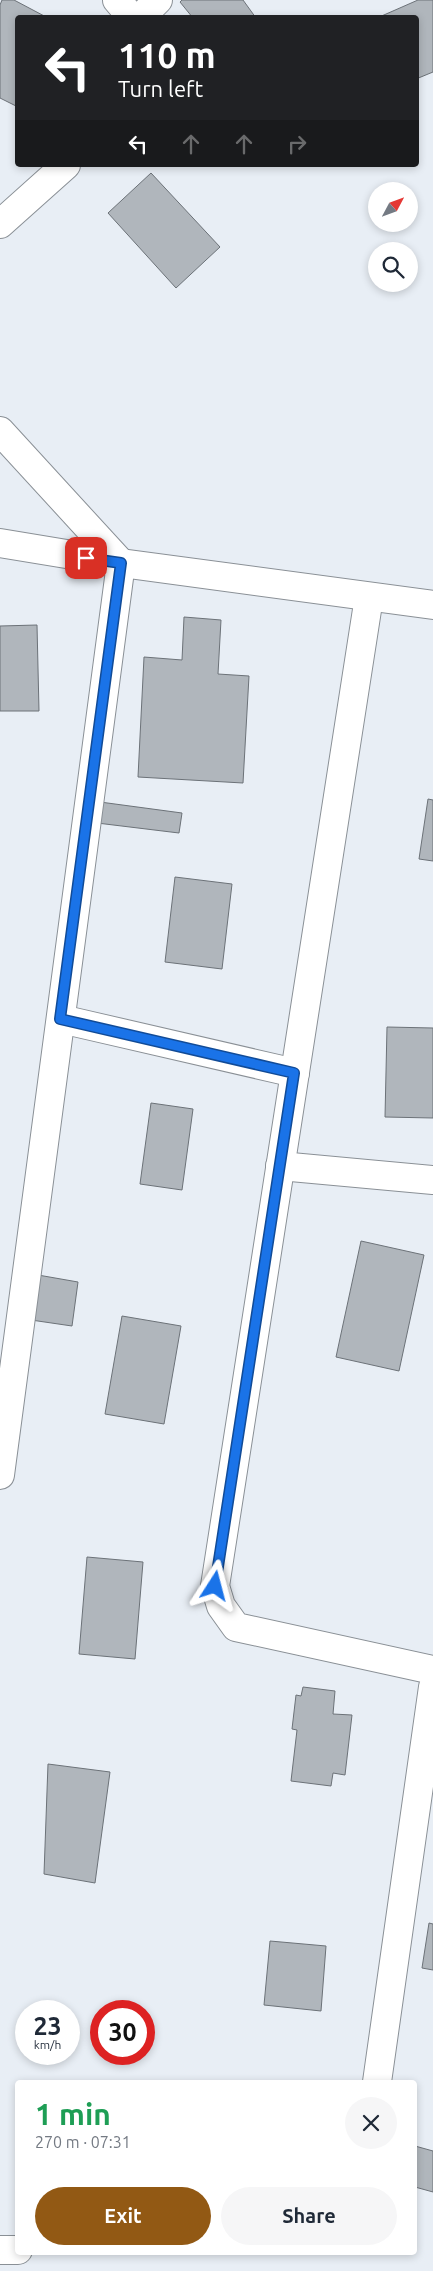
<!DOCTYPE html>
<meta charset="utf-8">
<style>
:root{--surface:#fff;--page:#f6f6f7;--text:#1f2937;--muted:#747a83;--accent:#925914}
body{margin:0;font-family:Ubuntu,sans-serif;background:var(--page);color:var(--text);height:100vh;display:flex;flex-direction:column;font-size:19px;white-space:nowrap}
*{box-sizing:border-box;margin:0}
p{font-size:16px;color:var(--muted)}
.icon{flex:none;width:28px;height:28px;fill:none;stroke:currentColor;stroke-width:2;stroke-linecap:round;stroke-linejoin:round}
.map{position:relative;flex:1;overflow:hidden}
.panel{position:absolute;left:15px;top:2080px;width:402px;height:175px;display:flex;flex-direction:column;background:var(--surface);border-radius:5px;box-shadow:0 2px 8px #0003}
.panel>*{flex:none}
.top-card{position:absolute;left:15px;top:15px;width:404px;height:152px;border-radius:5px;box-shadow:0 2px 8px #0003;background:#202124;color:#fff;overflow:hidden}
.needle{width:32px;rotate:49deg}
.fabs{position:absolute;left:368px;top:182px;display:grid;gap:10px}
.fabs a{display:grid;place-items:center;width:50px;height:50px;border-radius:50%;background:var(--surface);box-shadow:0 2px 8px #0003;font-size:25px}
.speed{position:absolute;left:15px;top:2000px;display:flex;gap:10px;font-size:25px;font-weight:700;text-align:center}
.speed>*{display:grid;place-content:center;width:65px;height:65px;border-radius:50%;background:var(--surface);box-shadow:0 2px 8px #0003;line-height:1}
.speed small{font-size:12px;font-weight:400}
.speed .limit{border:8px solid #d22;background:#fff;color:#111}
.pin{position:absolute;display:grid;place-items:center;width:42px;height:42px;color:#fff;margin:-21px;border-radius:10px;box-shadow:0 2px 8px #0006}
.me{position:absolute;width:55px;margin:-28px;rotate:9deg;stroke-linejoin:round;filter:drop-shadow(0 0 4px #0008)}
.turn{display:flex;align-items:center;gap:18px;height:105px;padding:0 20px;font-size:22px}
.turn .icon{width:65px;height:65px;stroke-width:2.5}
.turn b{display:block;font-size:35px;line-height:42px}
.lanes{display:flex;align-items:center;height:48px;padding:0 20px;background:#0003;justify-content:center;gap:25px;direction:ltr}
.lanes .off{opacity:.35}
.round{display:grid;place-items:center;flex:none;width:52px;height:52px;border-radius:26px;background:var(--page)}
.head{display:flex;align-items:center;justify-content:space-between;height:85px;padding:0 20px}
h1{font-size:30px;font-weight:700;line-height:38px;color:#1e9e55}
.action{display:flex;gap:10px;margin-top:auto;padding:10px 20px}
.action a{flex:1;height:58px;border-radius:30px;background:var(--accent);color:#fff;font-size:20px;font-weight:700;line-height:58px;text-align:center}
.action a+a{background:var(--page);color:var(--text)}
.map>svg:first-child{display:block}
</style>
<div class="map">
<svg width="433" height="2271" viewBox="0 0 433 2271">
<rect width="100%" height="100%" fill="#e8eef5"/>
<!-- building -->
<g fill="#b0b6bc" stroke="#6c7278">
<polygon points="2,0 14,0 48,18 18,18 18,107 0,98 0,5"/>
<polygon points="182,0 243,0 256,18 193,18 180,2"/>
<polygon points="418,0 433,0 433,72 416,79 416,18 377,18"/>
<polygon points="151,173 220,247 176,288 108,213"/>
<polygon points="184,617 221,620 218,674 249,676 243,783 138,777 144,657 182,660"/>
<polygon points="37,625 39,711 0,711 0,626"/>
<polygon points="428,799 433,800 433,861 419,859"/>
<polygon points="100,802 182,813 179,833 97,823"/>
<polygon points="175,877 232,884 222,969 165,962"/>
<polygon points="387,1027 433,1028 433,1118 385,1117"/>
<polygon points="151,1103 193,1109 182,1190 140,1184"/>
<polygon points="361,1241 424,1255 399,1371 336,1357"/>
<polygon points="38,1275 78,1282 72,1326 31,1320"/>
<polygon points="122,1316 181,1326 164,1424 105,1414"/>
<polygon points="87,1557 143,1562 135,1659 79,1654"/>
<polygon points="303,1687 335,1691 333,1714 352,1715 345,1775 333,1773 331,1786 291,1781 297,1730 292,1729 296,1695 301,1696"/>
<polygon points="48,1764 110,1772 95,1883 44,1874"/>
<polygon points="429,1923 433,1924 433,1970 422,1968"/>
<polygon points="270,1941 326,1946 321,2011 264,2005"/>
<polygon points="415,2146 433,2151 433,2192 415,2187"/>
</g>
<g fill="none" stroke-linecap="round" stroke-linejoin="round">
<!-- minor casing -->
<g stroke="#8a9096" stroke-width="30">
<g id="minor">
<polyline points="117,0 132,18"/>
<polyline points="140,18 158,0"/>
<polyline points="0,224 66,165"/>
<polyline points="0,431 121,563"/>
<polyline points="0,543 121,563 433,605"/>
<polyline points="369,597 215,1586 221,1606 236,1627 433,1670"/>
<polyline points="61,1019 295,1073"/>
<polyline points="280,1166 433,1180"/>
<polyline points="0,1475 121,563"/>
<polyline points="377,2082 433,1687"/>
<polyline points="0,2250 18,2250"/>
</g>
</g>
<!-- minor -->
<use href="#minor" stroke="#fff" stroke-width="28"/>
</g>
<g fill="none" stroke-linecap="round" stroke-linejoin="round">
<!-- route casing -->
<g stroke="#114b97" stroke-width="12">
<polyline id="route" points="86,558 121,563 60,1019 294,1073 215,1586"/>
</g>
<!-- route -->
<use href="#route" stroke="#1a73e8" stroke-width="9"/>
</g>
</svg>
<div class="fabs">
<a><svg class="needle" viewBox="-14 -14 28 28"><path d="M0-13l5 13h-10z" fill="#e53935"/><path d="M0 13l5-13h-10z" fill="#747a83"/></svg></a>
<a><svg class="icon" aria-label="search" viewBox="0 0 24 24"><circle cx="10" cy="10" r="6"/><path d="M15 15l6 6"/></svg></a>
</div>
<div class="speed"><div>23<small>km/h</small></div><div class="limit">30</div></div>
<div class="pin" style="left:86px;top:558px;background:#d93025"><svg class="icon" aria-label="arrive" viewBox="0 0 24 24"><path d="M6 21V4h12l-3 4 3 4H6"/></svg></div>
<svg class="me" style="left:215px;top:1586px" viewBox="-20 -20 40 40"><path d="M0-17L14 15 0 8-14 15z" fill="#1a73e8" stroke="#fff" stroke-width="4"/></svg>
<div class="top-card">
<div class="turn"><svg class="icon" aria-label="left" viewBox="0 0 24 24"><path d="M17 20v-9H6M10 6l-5 5 5 5"/></svg><div><b>110 m</b>Turn left</div></div>
<div class="lanes"><svg class="icon" aria-label="left" viewBox="0 0 24 24"><path d="M17 20v-9H6M10 6l-5 5 5 5"/></svg><svg class="icon off" aria-label="ahead" viewBox="0 0 24 24"><path d="M12 20V5M6 11l6-6 6 6"/></svg><svg class="icon off" aria-label="ahead" viewBox="0 0 24 24"><path d="M12 20V5M6 11l6-6 6 6"/></svg><svg class="icon off" aria-label="right" viewBox="0 0 24 24"><path d="M7 20v-9h11M14 6l5 5-5 5"/></svg></div>
</div>
<section class="panel">
<div class="head"><div><h1>1 min</h1><p>270 m · 07:31</p></div><a class="round"><svg class="icon" aria-label="close" viewBox="0 0 24 24"><path d="M6 6l12 12M18 6L6 18"/></svg></a></div>
<div class="action"><a>Exit</a><a>Share</a></div>
</section>
</div>
